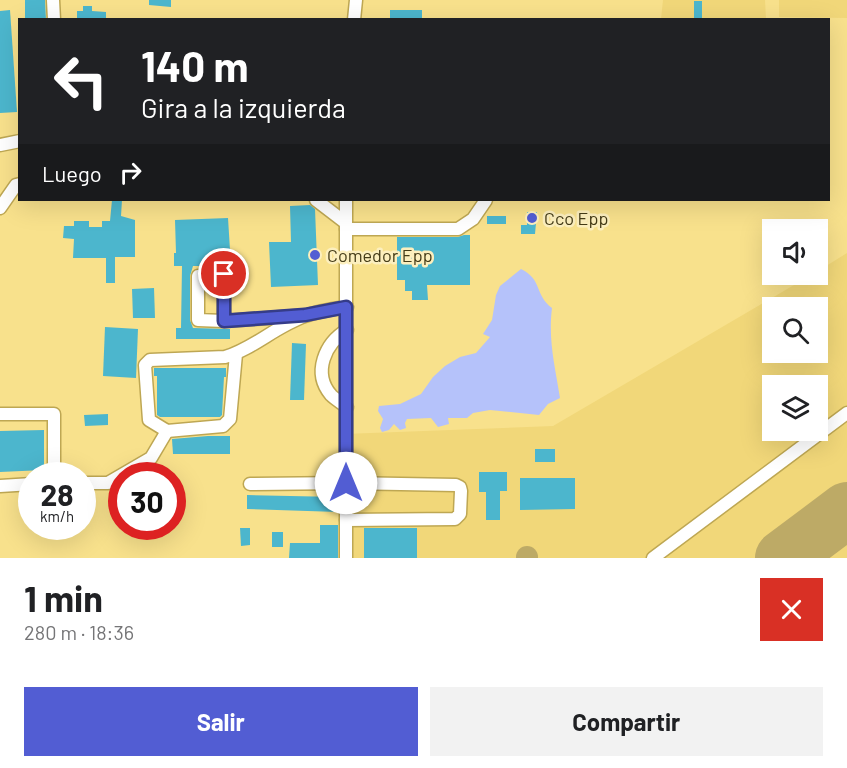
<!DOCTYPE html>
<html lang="es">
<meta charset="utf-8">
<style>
:root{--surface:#fff;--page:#f2f2f2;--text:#202124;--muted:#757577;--accent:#525dd3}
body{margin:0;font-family:Barlow,sans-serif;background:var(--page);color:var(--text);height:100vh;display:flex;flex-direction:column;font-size:22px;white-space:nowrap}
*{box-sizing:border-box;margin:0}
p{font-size:20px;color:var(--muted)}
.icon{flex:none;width:33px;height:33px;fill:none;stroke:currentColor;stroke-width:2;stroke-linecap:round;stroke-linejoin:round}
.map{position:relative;height:558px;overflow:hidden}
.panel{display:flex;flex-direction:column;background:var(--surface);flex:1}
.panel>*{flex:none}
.guide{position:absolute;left:18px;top:18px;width:812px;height:183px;border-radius:0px;box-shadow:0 6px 24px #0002;background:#202124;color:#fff;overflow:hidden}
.fabs{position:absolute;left:762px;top:219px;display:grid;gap:12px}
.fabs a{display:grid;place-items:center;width:66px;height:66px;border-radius:0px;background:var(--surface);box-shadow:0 6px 24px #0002;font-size:30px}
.speed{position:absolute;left:18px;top:462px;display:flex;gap:12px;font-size:30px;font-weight:700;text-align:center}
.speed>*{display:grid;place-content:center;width:78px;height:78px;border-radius:50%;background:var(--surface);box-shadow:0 6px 24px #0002;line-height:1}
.speed small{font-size:15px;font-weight:400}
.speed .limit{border:9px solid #d22;background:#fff;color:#111}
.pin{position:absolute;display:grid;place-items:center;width:51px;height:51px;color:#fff;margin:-26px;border:3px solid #fff;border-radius:50%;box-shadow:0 2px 6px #0007}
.me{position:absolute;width:66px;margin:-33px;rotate:0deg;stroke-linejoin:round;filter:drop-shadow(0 0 4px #0008)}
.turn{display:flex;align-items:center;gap:21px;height:126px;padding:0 24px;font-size:27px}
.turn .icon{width:78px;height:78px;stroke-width:2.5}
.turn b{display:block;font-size:42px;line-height:51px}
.then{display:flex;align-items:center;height:57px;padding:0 24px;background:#0003;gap:12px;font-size:22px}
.round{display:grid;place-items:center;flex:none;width:63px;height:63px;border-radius:0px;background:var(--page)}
.summary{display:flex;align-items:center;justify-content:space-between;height:102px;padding:0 24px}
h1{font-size:36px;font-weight:700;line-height:45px}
.button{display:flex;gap:12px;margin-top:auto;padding:12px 24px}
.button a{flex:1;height:69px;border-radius:0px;background:var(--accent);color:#fff;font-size:24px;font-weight:700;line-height:69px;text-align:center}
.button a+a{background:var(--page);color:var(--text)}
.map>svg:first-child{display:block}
</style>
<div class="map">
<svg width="847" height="558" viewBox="0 0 847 558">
<rect width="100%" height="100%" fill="#f8e18c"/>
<!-- built -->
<g fill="#f1d779" fill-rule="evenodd">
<polygon points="663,0 765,0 766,19 658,20 661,19"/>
<polygon points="779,0 847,0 847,18 779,17"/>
<path d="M847,253V558H346L344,434L553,426L811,275L818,274V271ZM772,308H818V352H772ZM772,386H818V430H772Z"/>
</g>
<!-- water -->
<path fill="#b5c2fa" d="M521,269C543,280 534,294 552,308C548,340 555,366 560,398L548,404L539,415L490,410L473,413L467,418H448L449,424L438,427L431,418L407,419L405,423L406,428L400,430L394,424L389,430L382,432L380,428L383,419L378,411L379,406L400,404L421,394L433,377L445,366L460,357L476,353L490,337L483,334L492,320L496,295L500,286Z"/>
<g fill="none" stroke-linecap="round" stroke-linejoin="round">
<!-- taxiway -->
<polyline stroke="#bdaa66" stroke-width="22" points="527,558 527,557"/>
<!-- runway -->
<polyline stroke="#bdaa66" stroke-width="56" points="783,558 847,510"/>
</g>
<!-- building -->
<g fill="#4cb6cd">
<polygon points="25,0 45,0 46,20 25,20"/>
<polygon points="149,0 171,0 171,7 149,5"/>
<rect x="694" y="1" width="8" height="19"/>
<polygon points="83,6 92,6 92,11 106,12 106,20 77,20 77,11 83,11"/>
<polygon points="10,10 17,112 0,113 0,11"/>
<rect x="390" y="10" width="32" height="10"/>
<polygon points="112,200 122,200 121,216 135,220 135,257 115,257 115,283 106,283 106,258 73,258 74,239 63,238 64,226 74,226 74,221 89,221 89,227 102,227 102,221 110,221"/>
<polygon points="310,205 315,209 318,285 271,287 269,242 291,242 290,206"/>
<polygon points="527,212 537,212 535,234 521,234 521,225 527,225"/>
<rect x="487" y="216" width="19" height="8"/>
<polygon points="228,218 231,266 193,266 190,276 190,320 193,328 230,329 230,339 176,339 176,328 181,328 182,266 174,266 174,253 176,253 175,220"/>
<polygon points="464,235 470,235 470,285 427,285 428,300 412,300 412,291 405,291 405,280 397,280 397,237 458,237"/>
<polygon points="154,288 155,318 133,318 132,289"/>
<polygon points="105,327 138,329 136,378 103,376"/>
<polygon points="292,343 306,344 304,400 290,400"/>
<polygon points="154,368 226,368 226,377 224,377 222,415 220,417 160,417 157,415 157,376 154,376"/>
<polygon points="108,414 108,425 85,426 84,415"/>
<polygon points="44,430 44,470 0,472 0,431"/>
<polygon points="208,436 230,436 230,454 173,454 172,439"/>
<rect x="535" y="449" width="20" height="13"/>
<polygon points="479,472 507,472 507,491 500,491 500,520 486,520 486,492 479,492"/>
<polygon points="520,478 575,478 575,509 520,510"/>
<polygon points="247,495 338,497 338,512 247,509"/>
<polygon points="320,525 338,525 338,558 289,558 290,543 320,543"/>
<polygon points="240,528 250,528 250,545 241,546"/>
<rect x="364" y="528" width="53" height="30"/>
<rect x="272" y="532" width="11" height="15"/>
</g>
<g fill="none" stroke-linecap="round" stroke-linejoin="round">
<!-- minor casing -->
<g stroke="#bea753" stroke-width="15">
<g id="minor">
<polyline points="53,0 54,20"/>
<polyline points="354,20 356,0"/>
<polyline points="0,145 20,141"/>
<polyline points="316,200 346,223"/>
<polyline points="0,208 16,185 20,184"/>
<polyline points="346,229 458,229 473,219 486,200"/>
<polyline points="224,321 224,274 198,276 198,320 224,321 297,316"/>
<path d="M347,330C325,343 312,373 331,395C336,400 342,403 347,407"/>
<path d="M236,354L230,419L223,426L167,431L149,420L145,365L150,360L225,357C253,349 276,326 305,316C318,311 333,309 347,307"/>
<polyline points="0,414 54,414 54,476"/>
<polyline points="82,483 108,483 151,458 167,431"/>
<polyline points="250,484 346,483 456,485 460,487 461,491 460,514 455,519 346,520"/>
<polyline points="0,486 32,484"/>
<polyline points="346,558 346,200"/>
<polyline points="653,558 847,413"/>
</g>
</g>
<!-- minor -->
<use href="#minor" stroke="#fff" stroke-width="12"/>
</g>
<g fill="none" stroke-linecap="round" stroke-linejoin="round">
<!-- route casing -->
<g stroke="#353c89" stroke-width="15">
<polyline id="route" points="224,274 224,321 305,315 346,307 346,483"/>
</g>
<!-- route -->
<use href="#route" stroke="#525dd3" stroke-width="10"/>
</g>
<!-- markers -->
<g fill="#525dd3" stroke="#fcefbe" stroke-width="2">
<circle cx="532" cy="218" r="6"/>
<circle cx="315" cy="255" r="6"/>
</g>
<g text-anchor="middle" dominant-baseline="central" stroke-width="5" stroke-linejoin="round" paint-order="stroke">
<!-- poi labels -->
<g font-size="18" fill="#443b17" stroke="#fcefbe" text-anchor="start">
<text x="544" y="218">Cco Epp</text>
<text x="327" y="255">Comedor Epp</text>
</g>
</g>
</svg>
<div class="fabs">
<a><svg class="icon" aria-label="sound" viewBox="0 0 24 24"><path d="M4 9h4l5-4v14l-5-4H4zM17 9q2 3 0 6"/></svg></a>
<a><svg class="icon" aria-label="search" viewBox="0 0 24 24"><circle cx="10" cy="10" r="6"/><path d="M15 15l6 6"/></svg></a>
<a><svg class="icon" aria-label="layers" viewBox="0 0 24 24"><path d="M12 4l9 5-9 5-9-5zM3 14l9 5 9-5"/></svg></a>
</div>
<div class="speed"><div>28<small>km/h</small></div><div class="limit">30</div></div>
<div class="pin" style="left:224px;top:274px;background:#d93025"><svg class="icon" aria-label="arrive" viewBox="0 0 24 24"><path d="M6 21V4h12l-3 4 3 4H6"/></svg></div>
<svg class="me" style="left:346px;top:483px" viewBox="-20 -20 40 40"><circle r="19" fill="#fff"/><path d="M0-13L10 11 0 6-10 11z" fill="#525dd3"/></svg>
<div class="guide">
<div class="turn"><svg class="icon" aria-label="left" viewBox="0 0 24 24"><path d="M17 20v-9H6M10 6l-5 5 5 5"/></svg><div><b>140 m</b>Gira a la izquierda</div></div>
<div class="then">Luego<svg class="icon" aria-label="right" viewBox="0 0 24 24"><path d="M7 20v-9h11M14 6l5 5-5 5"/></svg></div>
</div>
</div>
<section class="panel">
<div class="summary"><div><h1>1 min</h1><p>280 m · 18:36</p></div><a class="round" style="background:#d93025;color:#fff"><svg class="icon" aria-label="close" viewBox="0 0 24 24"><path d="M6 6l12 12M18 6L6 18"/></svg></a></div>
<div class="button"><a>Salir</a><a>Compartir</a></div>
</section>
